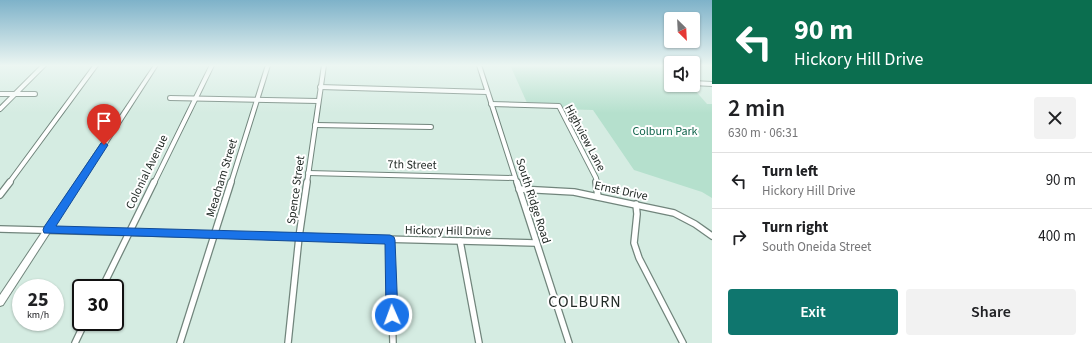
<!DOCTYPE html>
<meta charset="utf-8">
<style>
:root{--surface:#fff;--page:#f2f2f2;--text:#202124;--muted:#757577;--line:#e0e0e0;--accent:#0f766e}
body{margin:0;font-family:"Source Sans 3",sans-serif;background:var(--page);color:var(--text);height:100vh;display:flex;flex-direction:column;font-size:15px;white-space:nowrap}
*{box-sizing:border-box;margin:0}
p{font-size:13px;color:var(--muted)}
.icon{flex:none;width:22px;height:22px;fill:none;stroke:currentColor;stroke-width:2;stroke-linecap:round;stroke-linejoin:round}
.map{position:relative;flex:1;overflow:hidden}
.panel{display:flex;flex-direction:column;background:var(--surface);width:380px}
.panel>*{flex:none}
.top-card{background:#0b6e4f;color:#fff;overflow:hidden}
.needle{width:26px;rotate:156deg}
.fabs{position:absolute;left:664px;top:12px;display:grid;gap:8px}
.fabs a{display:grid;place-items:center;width:36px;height:36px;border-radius:4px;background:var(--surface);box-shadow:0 1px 3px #0004;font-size:20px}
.speed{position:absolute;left:12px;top:279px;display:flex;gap:8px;font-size:20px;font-weight:700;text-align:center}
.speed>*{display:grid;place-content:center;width:52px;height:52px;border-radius:50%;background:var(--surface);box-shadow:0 1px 3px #0004;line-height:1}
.speed small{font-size:10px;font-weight:400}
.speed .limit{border:2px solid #111;border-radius:6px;background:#fff;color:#111}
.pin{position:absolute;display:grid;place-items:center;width:34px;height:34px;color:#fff;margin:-41px -17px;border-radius:50% 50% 50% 0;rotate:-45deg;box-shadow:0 0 4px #0007}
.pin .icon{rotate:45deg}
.me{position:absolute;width:44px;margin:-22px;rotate:358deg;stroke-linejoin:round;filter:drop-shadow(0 0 3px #0008)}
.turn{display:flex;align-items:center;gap:14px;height:84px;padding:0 16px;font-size:18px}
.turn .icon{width:52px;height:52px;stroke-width:2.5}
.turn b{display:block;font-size:28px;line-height:34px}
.round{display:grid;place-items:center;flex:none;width:42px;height:42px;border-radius:4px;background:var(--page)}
.head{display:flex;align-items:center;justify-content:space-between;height:68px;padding:0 16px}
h1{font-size:24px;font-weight:600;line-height:30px}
.cta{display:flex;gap:8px;margin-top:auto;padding:8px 16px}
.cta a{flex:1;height:46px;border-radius:4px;background:var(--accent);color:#fff;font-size:16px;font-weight:600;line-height:46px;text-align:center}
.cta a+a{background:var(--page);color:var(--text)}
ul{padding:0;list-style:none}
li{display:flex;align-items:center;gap:12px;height:56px;padding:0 16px;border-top:1px solid var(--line)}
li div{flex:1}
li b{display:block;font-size:15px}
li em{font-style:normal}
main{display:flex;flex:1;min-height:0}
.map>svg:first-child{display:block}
</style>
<main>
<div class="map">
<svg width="712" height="343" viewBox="0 0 712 343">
<rect width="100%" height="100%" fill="#d5ece2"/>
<!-- green -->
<polygon fill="#b5e0cd" points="510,65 666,65 671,71 671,85 688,85 693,88 707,104 712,104 712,198 702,192 634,170 593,110 561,109 559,106 528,105"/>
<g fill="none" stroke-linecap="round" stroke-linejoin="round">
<!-- street-far1 casing -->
<g stroke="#71857c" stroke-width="6">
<g id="street-far1">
<polyline points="479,65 517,183"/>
<polyline points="666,65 671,71"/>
<polyline points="693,83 712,84"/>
<polyline points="320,87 487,92"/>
<polyline points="0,94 35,94"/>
<polyline points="170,98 318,101"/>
<polyline points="491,104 559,106 596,178 597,183"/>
<polyline points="0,109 44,65"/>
<polyline points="315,125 431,127"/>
<polyline points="308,173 515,178"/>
<polyline points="9,183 96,65"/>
<polyline points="154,183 212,65"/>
<polyline points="231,183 268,65"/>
<polyline points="307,183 324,65"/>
</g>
</g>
<!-- street casing -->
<g stroke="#71857c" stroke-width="8">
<g id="street">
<polyline points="517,182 569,343"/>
<polyline points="596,182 598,197"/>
<polyline points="519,189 574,192 674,213 695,224 712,236"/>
<polyline points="0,195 10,182"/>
<polyline points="636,204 637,214 634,243 639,258 683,343"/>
<polyline points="0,229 536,243"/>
<polyline points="390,240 393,343"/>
<polyline points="460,241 479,343"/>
<polyline points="102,288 154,182"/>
<polyline points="75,343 85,322"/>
<polyline points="180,343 231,182"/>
<polyline points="288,343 299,237 307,182"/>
</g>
</g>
<!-- secondary casing -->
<g stroke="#71857c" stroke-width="2">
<polygon id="secondary" points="154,65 158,65 3,305 0,306 0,295"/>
</g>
<!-- street-far1 -->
<use href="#street-far1" stroke="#fff" stroke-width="4"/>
<!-- street -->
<use href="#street" stroke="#fff" stroke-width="5.5"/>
<!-- secondary -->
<use href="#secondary" fill="#fff" fill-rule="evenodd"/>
</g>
<!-- sky -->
<linearGradient id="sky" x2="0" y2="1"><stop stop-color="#7eb2c9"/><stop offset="0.58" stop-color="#ecf6f2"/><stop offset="1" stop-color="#ecf6f2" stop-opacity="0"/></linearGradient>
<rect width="712" height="113" fill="url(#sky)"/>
<!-- route -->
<polygon fill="#1a73e8" stroke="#114b97" points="104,142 108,145 56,226 390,235 394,237 395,240 398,315 397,319 392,321 388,319 386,315 385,244 44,233 43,230 44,227 101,143"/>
<g text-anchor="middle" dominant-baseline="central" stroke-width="4" stroke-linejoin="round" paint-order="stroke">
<!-- park labels -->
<g font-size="12" fill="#11654c" stroke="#fff">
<text x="665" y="131">Colburn Park</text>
</g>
<!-- street labels -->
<g font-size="12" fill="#222a26" stroke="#fff">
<text transform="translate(585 138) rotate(62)">Highview Lane</text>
<text transform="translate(412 165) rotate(1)">7th Street</text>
<text transform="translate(147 172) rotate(-64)">Colonial Avenue</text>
<text transform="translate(222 178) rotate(-73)">Meacham Street</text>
<text transform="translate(296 190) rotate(-82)">Spence Street</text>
<text transform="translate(621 191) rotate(12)">Ernst Drive</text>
<text transform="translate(533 201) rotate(72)">South Ridge Road</text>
<text transform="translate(448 231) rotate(1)">Hickory Hill Drive</text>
</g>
<!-- near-neighbourhood labels -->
<g font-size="16" letter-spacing="1" fill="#222a26" stroke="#fff">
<text x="585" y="302">COLBURN</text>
</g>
</g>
</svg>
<div class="fabs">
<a><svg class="needle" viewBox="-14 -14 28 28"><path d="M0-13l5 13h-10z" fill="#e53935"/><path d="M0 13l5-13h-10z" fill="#757577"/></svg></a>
<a><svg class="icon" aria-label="sound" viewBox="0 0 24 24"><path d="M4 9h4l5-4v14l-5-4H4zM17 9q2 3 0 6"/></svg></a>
</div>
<div class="speed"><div>25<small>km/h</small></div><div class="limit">30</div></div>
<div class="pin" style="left:104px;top:145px;background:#d93025"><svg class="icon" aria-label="arrive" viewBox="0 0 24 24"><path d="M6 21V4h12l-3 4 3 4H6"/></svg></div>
<svg class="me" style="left:392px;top:315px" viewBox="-20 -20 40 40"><circle r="17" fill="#1a73e8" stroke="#fff" stroke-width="3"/><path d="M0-11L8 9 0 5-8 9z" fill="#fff"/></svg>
</div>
<section class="panel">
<div class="top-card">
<div class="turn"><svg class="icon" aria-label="left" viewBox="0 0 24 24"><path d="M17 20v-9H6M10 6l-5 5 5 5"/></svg><div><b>90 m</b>Hickory Hill Drive</div></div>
</div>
<div class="head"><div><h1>2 min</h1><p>630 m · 06:31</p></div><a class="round"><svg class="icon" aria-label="close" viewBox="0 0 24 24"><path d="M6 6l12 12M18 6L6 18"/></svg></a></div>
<ul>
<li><svg class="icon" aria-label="left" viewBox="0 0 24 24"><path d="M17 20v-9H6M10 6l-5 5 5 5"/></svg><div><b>Turn left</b><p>Hickory Hill Drive</p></div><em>90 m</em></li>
<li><svg class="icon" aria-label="right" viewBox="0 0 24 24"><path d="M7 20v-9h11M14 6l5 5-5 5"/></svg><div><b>Turn right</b><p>South Oneida Street</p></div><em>400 m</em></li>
</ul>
<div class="cta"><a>Exit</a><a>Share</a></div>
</section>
</main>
